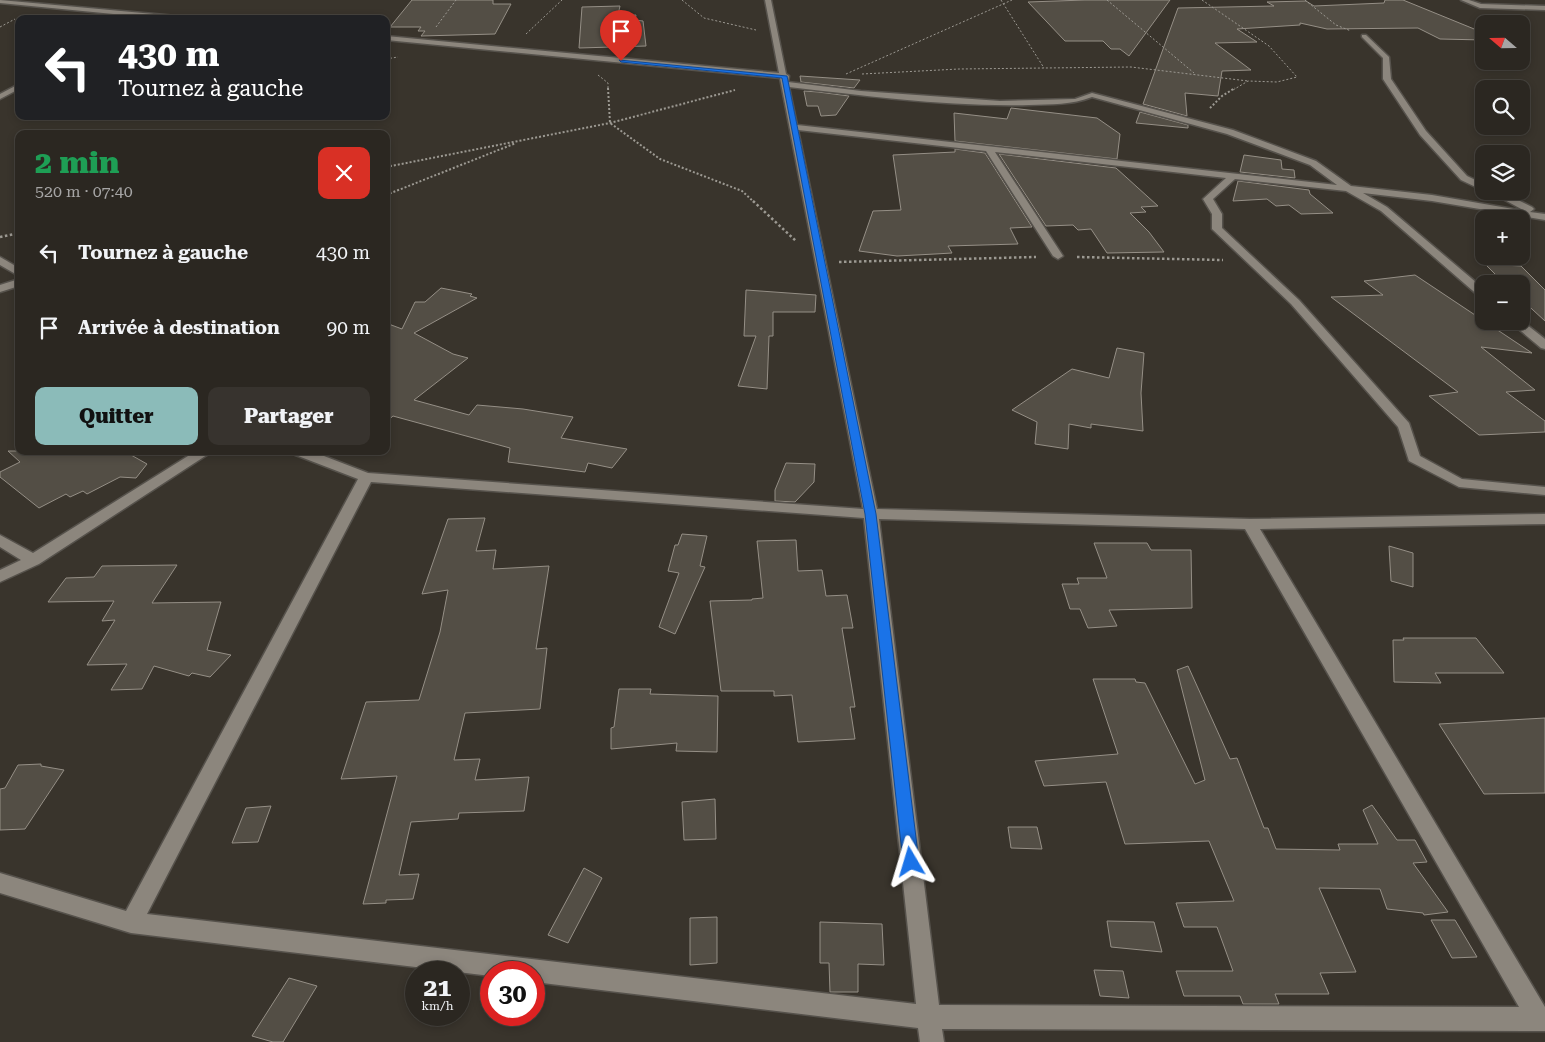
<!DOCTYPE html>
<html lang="fr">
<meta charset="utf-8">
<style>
:root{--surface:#2b2721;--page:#37332e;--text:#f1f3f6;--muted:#a6a5a5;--line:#47443f;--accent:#8bbbb9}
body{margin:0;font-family:"Roboto Serif",serif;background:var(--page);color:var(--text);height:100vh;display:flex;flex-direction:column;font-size:19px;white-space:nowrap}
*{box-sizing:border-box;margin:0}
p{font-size:16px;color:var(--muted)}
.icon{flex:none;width:28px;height:28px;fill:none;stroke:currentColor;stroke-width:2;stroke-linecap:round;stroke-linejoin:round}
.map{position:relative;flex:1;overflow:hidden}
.side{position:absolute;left:15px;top:130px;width:375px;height:325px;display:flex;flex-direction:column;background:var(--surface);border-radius:10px;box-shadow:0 2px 8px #0003,0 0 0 1px var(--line)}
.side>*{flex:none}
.hud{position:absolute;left:15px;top:15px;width:375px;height:105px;border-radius:10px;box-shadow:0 2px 8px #0003,0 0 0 1px var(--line);background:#202124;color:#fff;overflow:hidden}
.needle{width:32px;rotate:290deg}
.controls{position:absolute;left:1475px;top:15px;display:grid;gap:10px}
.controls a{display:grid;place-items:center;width:55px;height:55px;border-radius:10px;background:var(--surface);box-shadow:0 2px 8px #0003,0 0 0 1px var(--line);font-size:25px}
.speed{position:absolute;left:405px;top:961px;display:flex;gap:10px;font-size:25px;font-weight:700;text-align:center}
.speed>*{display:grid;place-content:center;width:65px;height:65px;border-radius:50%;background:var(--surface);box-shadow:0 2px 8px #0003,0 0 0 1px var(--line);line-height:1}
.speed small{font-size:12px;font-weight:400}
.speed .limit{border:8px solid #d22;background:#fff;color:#111}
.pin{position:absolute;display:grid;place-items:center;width:42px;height:42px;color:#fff;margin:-51px -21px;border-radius:50% 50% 50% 0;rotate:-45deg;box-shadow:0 0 5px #0007}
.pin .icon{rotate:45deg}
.me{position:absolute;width:55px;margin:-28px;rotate:353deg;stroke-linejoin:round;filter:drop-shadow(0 0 4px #0008)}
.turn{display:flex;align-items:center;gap:18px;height:105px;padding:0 20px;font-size:22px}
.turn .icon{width:65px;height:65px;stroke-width:2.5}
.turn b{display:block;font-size:35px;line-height:42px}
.round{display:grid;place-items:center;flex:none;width:52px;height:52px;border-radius:10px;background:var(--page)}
.summary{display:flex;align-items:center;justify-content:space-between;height:85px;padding:0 20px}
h1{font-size:30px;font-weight:800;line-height:38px;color:#1e9e55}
.primary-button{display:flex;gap:10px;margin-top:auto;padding:10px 20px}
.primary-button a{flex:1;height:58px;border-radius:10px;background:var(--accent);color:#111;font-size:20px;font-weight:800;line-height:58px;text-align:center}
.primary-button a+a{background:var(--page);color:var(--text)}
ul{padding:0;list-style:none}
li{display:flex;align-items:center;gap:15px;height:75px;padding:0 20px}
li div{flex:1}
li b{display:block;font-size:19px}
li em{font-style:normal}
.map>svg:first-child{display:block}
</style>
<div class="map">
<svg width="1545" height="1042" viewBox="0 0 1545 1042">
<rect width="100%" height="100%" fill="#39342c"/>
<!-- building -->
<g fill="#534e45" stroke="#958f86">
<polygon points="412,0 493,0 493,4 511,4 495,34 421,36 425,31 418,31 421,27 390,27"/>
<polygon points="1085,0 1170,0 1129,56 1120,49 1111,49 1103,41 1065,41 1028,2"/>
<polygon points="1385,0 1403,0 1484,33 1484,40 1440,39 1418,28 1327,29 1300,23 1300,25 1237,29 1257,42 1215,43 1251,70 1222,71 1218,96 1185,93 1187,116 1143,104 1178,8 1274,6 1267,2 1306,1 1314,6 1384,3"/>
<polygon points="620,6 618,15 636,15 635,20 643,21 646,46 579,48 582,7"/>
<polygon points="800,76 860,80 854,88 801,82"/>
<polygon points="804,91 818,92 849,96 836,115 821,116 818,106 807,106"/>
<polygon points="1011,108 1097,118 1120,134 1117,159 955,141 954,113 1007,119"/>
<polygon points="1140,112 1188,125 1188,128 1136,123"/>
<polygon points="955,149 985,153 1032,227 1010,228 1018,244 948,246 952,253 935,254 897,256 859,251 873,211 901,210 893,155 955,152"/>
<polygon points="999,154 1116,168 1158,206 1141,207 1146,212 1130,213 1149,232 1164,252 1107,253 1091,229 1078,230 1073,225 1046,226"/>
<polygon points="1244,155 1281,160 1282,169 1294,170 1295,178 1240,172"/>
<polygon points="1238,181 1309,190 1310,194 1333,213 1301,214 1289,205 1276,206 1267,199 1233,201"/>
<polygon points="1485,264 1521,266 1545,290 1545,321 1521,299 1521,284 1505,284"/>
<polygon points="1415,275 1532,353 1481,347 1535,390 1506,392 1545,421 1545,432 1479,435 1429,396 1458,392 1331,297 1383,295 1364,281"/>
<polygon points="441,288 472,294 470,296 477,298 414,333 453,354 468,358 414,400 469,415 477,405 523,409 573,417 561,438 627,449 612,468 588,463 585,472 508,462 510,448 393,416 386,422 386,323 402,329 415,302 425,302"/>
<polygon points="746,290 816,295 815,312 773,312 773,336 769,336 767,389 738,386 756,336 744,336"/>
<polygon points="1117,348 1144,353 1141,393 1143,431 1091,424 1091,428 1069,424 1068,449 1035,444 1037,422 1012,410 1072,369 1109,378"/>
<polygon points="8,451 124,451 147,464 136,478 120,477 87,494 83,491 70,497 66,494 39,508 0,477 0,472 20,462"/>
<polygon points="786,463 815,464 814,482 795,502 775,501 775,490"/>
<polygon points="485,518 476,551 496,550 493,569 549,566 536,649 547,648 540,709 465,713 454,760 480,759 475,780 529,777 524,811 459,813 458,819 411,822 399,875 419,874 413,899 386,900 386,903 363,904 397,776 341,779 366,702 419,700 440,632 448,590 422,594 448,519"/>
<polygon points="682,534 707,536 700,566 705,567 675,634 659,627 679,573 668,571 675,545 678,545"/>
<polygon points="796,540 798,571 822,570 826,596 847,595 853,628 842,628 855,707 850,707 855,739 798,742 792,695 774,696 774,691 721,691 710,601 752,600 752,599 763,598 757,541"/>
<polygon points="1094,543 1147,543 1151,550 1191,550 1192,608 1109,610 1117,626 1088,628 1080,609 1070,609 1062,584 1079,584 1077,578 1107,578"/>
<polygon points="1389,546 1413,553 1413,587 1391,581"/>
<polygon points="177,565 152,603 221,602 207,650 231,655 210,677 192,673 189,676 154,666 142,689 111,690 127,664 87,665 115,620 102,621 114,601 48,602 66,578 94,577 102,566"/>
<polygon points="1403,638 1476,638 1504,673 1435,673 1441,683 1394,682 1393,640 1404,640"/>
<polygon points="1188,666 1230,759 1237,758 1264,828 1268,828 1276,849 1340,850 1338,844 1378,844 1363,810 1372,805 1397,840 1415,840 1427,862 1413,863 1448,912 1424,915 1423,913 1387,909 1380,889 1319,888 1356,972 1320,973 1329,994 1275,994 1279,1004 1243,1004 1240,996 1184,996 1176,971 1233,971 1217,927 1184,927 1176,903 1234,901 1209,841 1125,844 1106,782 1044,786 1035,761 1118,754 1093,679 1135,679 1136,682 1145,683 1195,784 1205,780 1177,670"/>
<polygon points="619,689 651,689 650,694 718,696 717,752 676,751 677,743 611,749 611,728 614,727"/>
<polygon points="1545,718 1545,793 1484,794 1439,724"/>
<polygon points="41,764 41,766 64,770 25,829 0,830 0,789 5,788 18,765"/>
<polygon points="715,799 716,839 684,840 682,802"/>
<polygon points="271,806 258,842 232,843 246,808"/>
<polygon points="1008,827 1037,827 1042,849 1011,848"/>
<polygon points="584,868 602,878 568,943 548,935"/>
<polygon points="717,917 717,963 690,965 690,918"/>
<polygon points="1431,920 1455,920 1477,957 1452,958"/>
<polygon points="1107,921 1154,922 1162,952 1111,947"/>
<polygon points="820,922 882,924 884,965 858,964 858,992 830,992 829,963 820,963"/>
<polygon points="1094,970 1123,971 1129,998 1100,996"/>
<polygon points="289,978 317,986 283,1042 273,1042 252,1036"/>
</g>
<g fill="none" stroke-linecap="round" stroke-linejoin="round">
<!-- lane casing -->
<g stroke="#56524c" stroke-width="3">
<polygon id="lane" points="1461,0 1469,0 1481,4 1545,6 1545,10 1480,8"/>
</g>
<!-- street casing -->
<g stroke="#56524c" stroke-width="3">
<g id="street">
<polygon points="0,0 187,17 190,19 165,19 0,3"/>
<path d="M765,0H771L786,74L789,76L788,82L861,91L1000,101L1075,99L1092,93L1233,130L1316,161L1351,186L1432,195L1525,211L1488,191H1500L1532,207L1534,209L1530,212L1545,214V220L1432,201L1363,193L1387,207L1484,289V298L1480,297L1381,211L1346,191L1235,179L1213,199L1222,214V228L1299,300L1409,423L1420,456L1462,479L1545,487V495L1459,487L1409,461L1398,427L1291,304L1212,229V214L1203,199L1226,178L995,152L1063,256L1058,259L1053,256L986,151L798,130L877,509L1250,519L1545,514V524L1260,529L1545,1007V1031L942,1029L944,1042H920L918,1028L534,982V972H491V976L131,933L0,893V873L126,911L358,479L293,454L291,451H311L368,473L863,509L780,78L386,40V36L779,73ZM789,87C868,96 949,107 1029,105C1051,104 1072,105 1092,97L1227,134L1310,165L1337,185L797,125ZM371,482L864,518L916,1004L147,914ZM879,519L1245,529L1519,1007L939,1005Z"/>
<polygon points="1362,35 1366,35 1389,57 1391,79 1426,131 1467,176 1484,184 1484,191 1461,180 1420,135 1383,79 1383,58 1362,37"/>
<polygon points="19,84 19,89 0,99 0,94"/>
<polygon points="0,257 19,268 19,276 0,265"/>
<polygon points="19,279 19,286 0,292 0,285"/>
<polygon points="1521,320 1545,339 1545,349 1541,348 1509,321"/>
<polygon points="196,451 213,451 39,564 0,582 0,570 21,560 0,547 0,535 33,553"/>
</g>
</g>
<!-- path-far2 -->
<g stroke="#9c9992" stroke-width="1" stroke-dasharray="2 2" stroke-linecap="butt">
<polyline points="682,0 704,18 756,30"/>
<polyline points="1001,0 1044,68"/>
<polyline points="1107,0 1194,73"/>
<polyline points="1202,0 1269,46 1297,77 1277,82 1248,81 1233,90"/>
<polyline points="1305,0 1336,25 1351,31"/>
<polyline points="0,27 15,19"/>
<polyline points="436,27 456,0"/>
<polyline points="526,34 562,0"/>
<polyline points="386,59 398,57"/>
<polyline points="846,74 1012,0"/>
<polyline points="862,74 959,69 1131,67 1248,81"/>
<polyline points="598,75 608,83 608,90"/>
</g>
<!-- path-far1 -->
<g stroke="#9c9992" stroke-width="2" stroke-dasharray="2 2" stroke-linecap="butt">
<polyline points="608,88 610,123 660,159 742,191 754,202"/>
<polyline points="1210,108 1222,96 1235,88"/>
<polyline points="386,167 610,123 735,90"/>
<polyline points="386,195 516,143"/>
</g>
<!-- path -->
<g stroke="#9c9992" stroke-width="2.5" stroke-dasharray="2.5 2.5" stroke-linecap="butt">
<polyline points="753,201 796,241"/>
<polyline points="0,237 19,233"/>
<polyline points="1077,257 1223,260"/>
<polyline points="839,262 1036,257"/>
</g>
<!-- lane -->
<use href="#lane" fill="#8c867d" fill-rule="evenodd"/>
<!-- street -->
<use href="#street" fill="#8c867d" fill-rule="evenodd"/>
</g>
<!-- route -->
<polygon fill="#1a73e8" stroke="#114b97" points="619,60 787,76 876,514 919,862 916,867 911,869 905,867 903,862 865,514 782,78 621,62"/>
</svg>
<div class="controls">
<a><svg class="needle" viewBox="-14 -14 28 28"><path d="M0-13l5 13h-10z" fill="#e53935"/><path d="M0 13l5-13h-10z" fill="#a6a5a5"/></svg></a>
<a><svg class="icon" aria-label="search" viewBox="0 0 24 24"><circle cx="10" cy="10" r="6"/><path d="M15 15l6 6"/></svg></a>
<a><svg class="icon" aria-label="layers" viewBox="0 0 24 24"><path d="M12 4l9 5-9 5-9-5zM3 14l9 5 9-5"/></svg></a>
<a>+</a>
<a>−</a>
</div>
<div class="speed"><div>21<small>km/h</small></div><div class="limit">30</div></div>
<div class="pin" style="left:621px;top:61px;background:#d93025"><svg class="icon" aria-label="arrive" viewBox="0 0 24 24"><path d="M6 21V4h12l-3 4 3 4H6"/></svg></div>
<svg class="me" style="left:911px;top:862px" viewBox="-20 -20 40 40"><path d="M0-17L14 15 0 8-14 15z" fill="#1a73e8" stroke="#fff" stroke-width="4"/></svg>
<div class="hud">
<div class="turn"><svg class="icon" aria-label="left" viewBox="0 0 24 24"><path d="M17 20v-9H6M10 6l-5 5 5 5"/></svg><div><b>430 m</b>Tournez à gauche</div></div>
</div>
<section class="side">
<div class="summary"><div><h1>2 min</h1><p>520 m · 07:40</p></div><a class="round" style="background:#d93025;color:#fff"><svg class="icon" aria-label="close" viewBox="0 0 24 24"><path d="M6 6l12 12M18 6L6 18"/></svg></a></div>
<ul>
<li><svg class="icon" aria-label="left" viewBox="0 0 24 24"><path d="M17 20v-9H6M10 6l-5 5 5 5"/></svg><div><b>Tournez à gauche</b></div><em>430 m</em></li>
<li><svg class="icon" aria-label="arrive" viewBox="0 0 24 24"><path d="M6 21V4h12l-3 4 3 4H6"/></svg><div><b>Arrivée à destination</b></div><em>90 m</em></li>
</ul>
<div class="primary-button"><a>Quitter</a><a>Partager</a></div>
</section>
</div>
